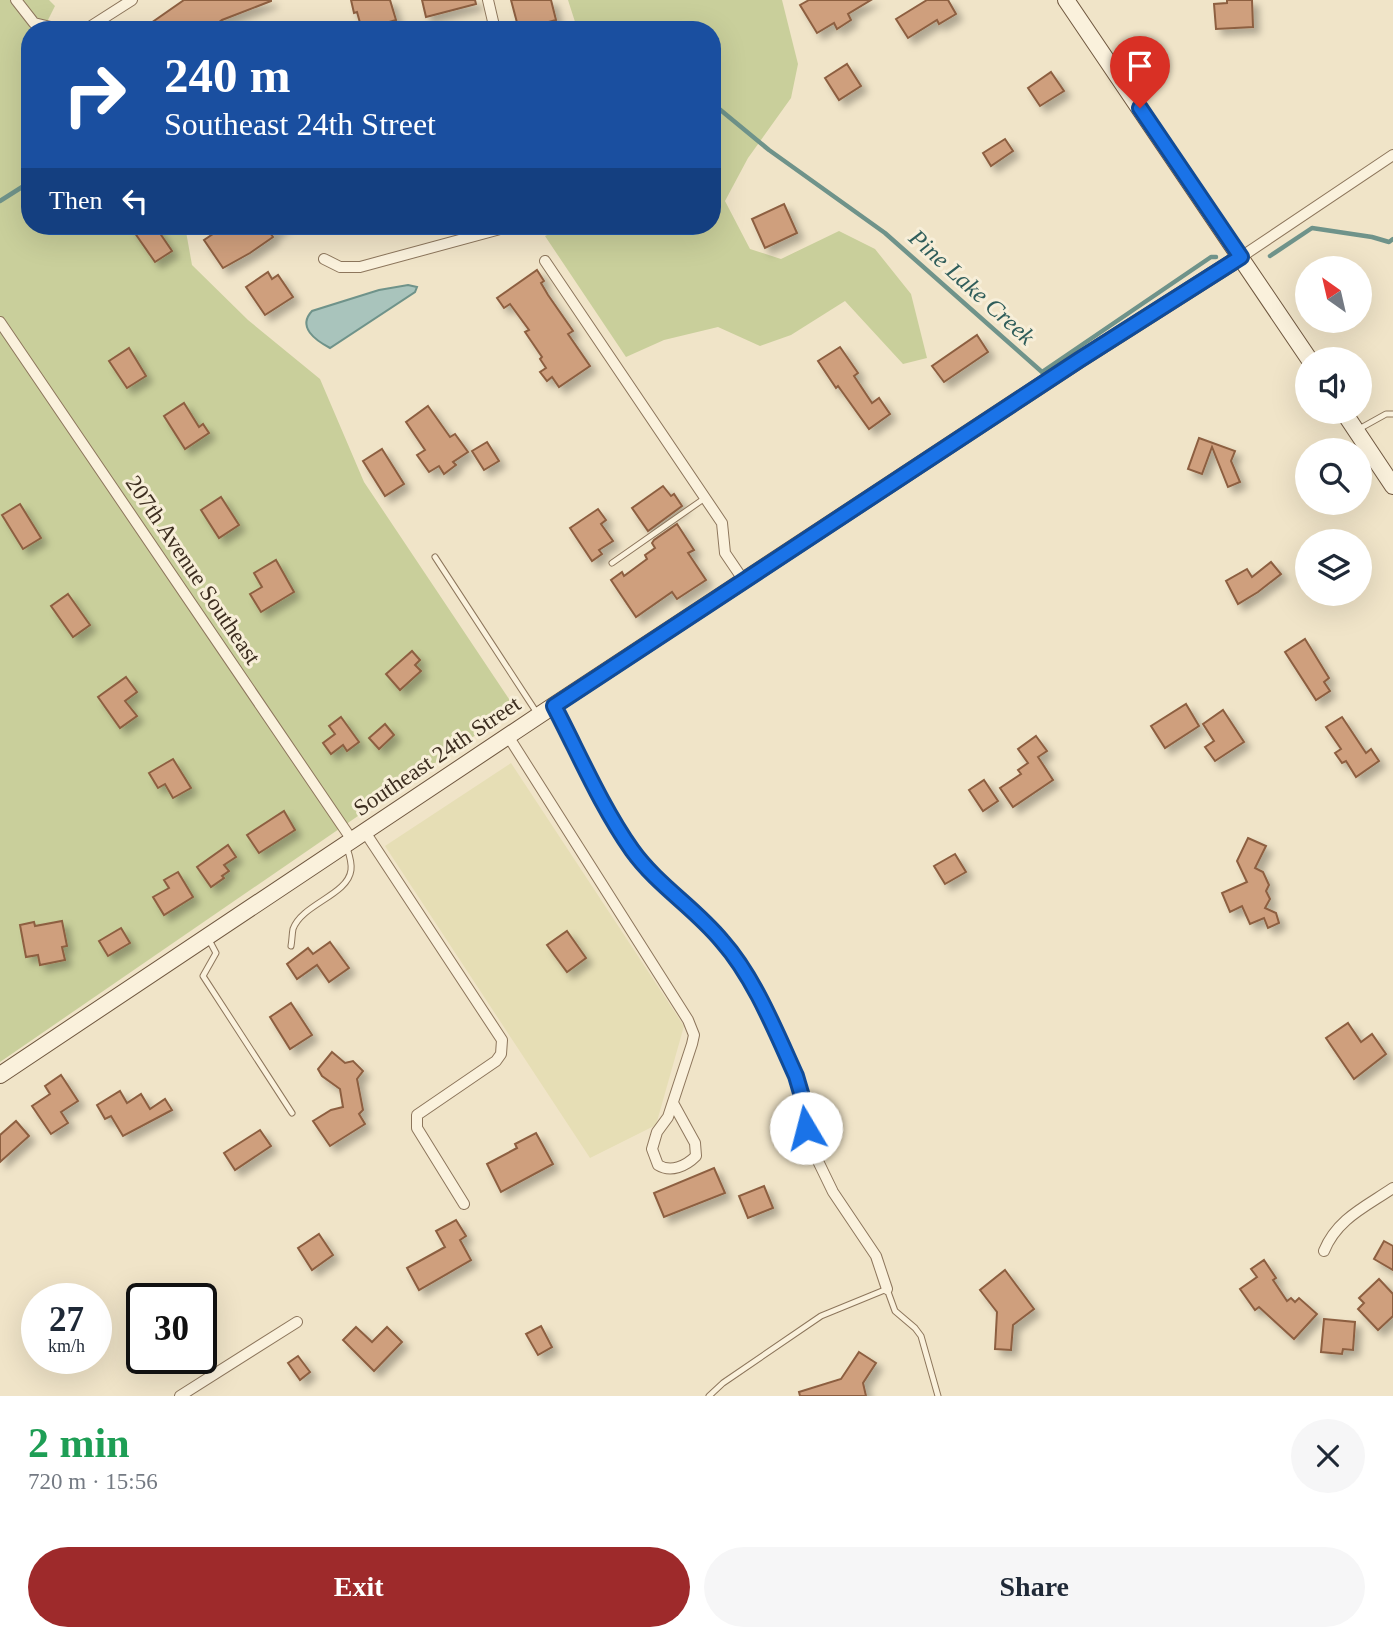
<!DOCTYPE html>
<meta charset="utf-8">
<style>
:root{--surface:#fff;--page:#f6f6f7;--text:#1f2937;--muted:#747a83;--accent:#9e2a2b}
body{margin:0;font-family:Georgia,serif;background:var(--page);color:var(--text);height:100vh;display:flex;flex-direction:column;font-size:26px;white-space:nowrap}
*{box-sizing:border-box;margin:0}
p{font-size:23px;color:var(--muted)}
.icon{flex:none;width:38px;height:38px;fill:none;stroke:currentColor;stroke-width:2;stroke-linecap:round;stroke-linejoin:round}
.map{position:relative;height:1396px;overflow:hidden}
.sheet{display:flex;flex-direction:column;background:var(--surface);flex:1}
.sheet>*{flex:none}
.hud{position:absolute;left:21px;top:21px;width:700px;height:214px;border-radius:28px;box-shadow:0 7px 28px #0002;background:#1a4fa0;color:#fff;overflow:hidden}
.needle{width:46px;rotate:326deg}
.controls{position:absolute;left:1295px;top:256px;display:grid;gap:14px}
.controls a{display:grid;place-items:center;width:77px;height:77px;border-radius:50%;background:var(--surface);box-shadow:0 7px 28px #0002;font-size:35px}
.speed{position:absolute;left:21px;top:1283px;display:flex;gap:14px;font-size:35px;font-weight:700;text-align:center}
.speed>*{display:grid;place-content:center;width:91px;height:91px;border-radius:50%;background:var(--surface);box-shadow:0 7px 28px #0002;line-height:1}
.speed small{font-size:18px;font-weight:400}
.speed .limit{border:4px solid #111;border-radius:10px;background:#fff;color:#111}
.pin{position:absolute;display:grid;place-items:center;width:60px;height:60px;color:#fff;margin:-72px -30px;border-radius:50% 50% 50% 0;rotate:-45deg;box-shadow:0 0 7px #0007}
.pin .icon{rotate:45deg}
.me{position:absolute;width:77px;margin:-38px;rotate:352deg;stroke-linejoin:round;filter:drop-shadow(0 0 5px #0008)}
.turn{display:flex;align-items:center;gap:24px;height:147px;padding:0 28px;font-size:32px}
.turn .icon{width:91px;height:91px;stroke-width:2.5}
.turn b{display:block;font-size:49px;line-height:60px}
.then{display:flex;align-items:center;height:66px;padding:0 28px;background:#0003;gap:14px;font-size:26px}
.round{display:grid;place-items:center;flex:none;width:74px;height:74px;border-radius:37px;background:var(--page)}
.head{display:flex;align-items:center;justify-content:space-between;height:119px;padding:0 28px}
h1{font-size:42px;font-weight:600;line-height:52px;color:#1e9e55}
.primary-button{display:flex;gap:14px;margin-top:auto;padding:14px 28px}
.primary-button a{flex:1;height:80px;border-radius:42px;background:var(--accent);color:#fff;font-size:28px;font-weight:600;line-height:80px;text-align:center}
.primary-button a+a{background:var(--page);color:var(--text)}
.map>svg:first-child{display:block}
</style>
<div class="map">
<svg width="1393" height="1396" viewBox="0 0 1393 1396">
<defs>
<filter id="shadow"><feDropShadow dx="6" dy="6" stdDeviation="3.5" flood-color="#0004"/></filter>
</defs>
<rect width="100%" height="100%" fill="#f0e4c8"/>
<!-- farmland -->
<polygon fill="#e6deb5" points="511,763 684,1026 656,1125 590,1158 385,846"/>
<!-- green -->
<g fill="#c9cf9b">
<polygon points="0,0 49,0 55,6 43,30 30,30 30,226 185,226 192,265 248,320 320,379 364,482 515,708 0,1062"/>
<polygon points="568,0 782,0 798,64 791,98 748,158 725,201 750,249 781,259 839,231 875,249 911,294 927,358 903,364 845,301 791,335 760,346 718,327 664,340 626,357 545,236 565,226 712,226 712,30 560,30 576,25"/>
</g>
<!-- water -->
<path fill="#a9c4bc" stroke="#6f938a" stroke-width="2" d="M408,285L417,287L415,292L330,348C315,340 297,327 312,311L379,290Z"/>
<g fill="none" stroke-linecap="round" stroke-linejoin="round">
<!-- stream -->
<g stroke="#6f938a" stroke-width="4.5">
<polyline points="712,103 769,150 885,233 1042,372 1211,257 1216,257"/>
<polyline points="0,201 30,182"/>
<polyline points="1270,256 1312,228 1372,237 1389,242 1393,239"/>
</g>
</g>
<!-- building -->
<g fill="#cf9f7d" stroke="#8d5f41" stroke-width="2" filter="url(#shadow)">
<polygon points="184,0 271,0 271,1 222,20 208,30 141,30"/>
<polygon points="351,0 390,0 396,20 362,30 357,12 354,13"/>
<polygon points="422,0 475,0 476,4 426,17"/>
<polygon points="511,0 551,0 556,20 519,30"/>
<polygon points="809,0 871,0 848,14 851,20 837,29 834,23 817,33 800,5"/>
<polygon points="927,0 948,0 956,14 939,24 937,20 908,38 896,19"/>
<polygon points="1227,0 1252,0 1253,27 1216,29 1214,4 1227,3"/>
<polygon points="847,64 861,86 839,100 825,78"/>
<polygon points="1051,72 1064,91 1040,106 1028,88"/>
<polygon points="1005,139 1013,151 991,166 983,153"/>
<polygon points="784,204 797,233 765,248 752,219"/>
<polygon points="130,226 155,226 172,251 155,262"/>
<polygon points="225,226 283,226 271,234 273,237 250,253 223,268 204,240"/>
<polygon points="537,270 544,281 541,283 548,295 573,331 568,334 590,366 559,387 552,377 547,381 540,372 546,368 540,359 542,357 525,332 529,330 510,304 504,308 497,298"/>
<polygon points="268,272 272,279 278,275 293,297 265,315 246,287"/>
<polygon points="977,335 988,352 944,382 932,366"/>
<polygon points="840,347 858,373 854,376 872,403 879,398 890,414 869,429 838,386 836,388 818,361"/>
<polygon points="129,348 146,376 127,388 109,361"/>
<polygon points="184,403 199,427 203,424 209,433 185,449 164,416"/>
<polygon points="428,406 450,437 455,434 468,452 453,462 456,465 444,474 439,466 429,472 417,455 425,450 406,422"/>
<polygon points="1199,438 1235,451 1231,461 1240,482 1228,487 1212,447 1202,474 1188,469"/>
<polygon points="487,442 499,461 484,470 472,451"/>
<polygon points="382,449 404,484 385,496 363,461"/>
<polygon points="663,486 671,496 674,494 682,506 648,531 632,508"/>
<polygon points="221,497 239,525 219,538 201,510"/>
<polygon points="20,504 41,538 23,549 2,515"/>
<polygon points="598,509 606,520 601,524 613,541 599,550 602,554 592,561 570,528"/>
<polygon points="677,524 694,550 688,553 706,580 677,599 672,592 636,617 611,580 622,572 624,576 647,559 645,555 655,548 652,543 654,540"/>
<polygon points="276,560 294,592 261,612 250,594 262,587 254,573"/>
<polygon points="1271,562 1281,574 1258,592 1238,604 1226,581 1247,569 1252,577"/>
<polygon points="68,594 90,625 73,637 51,606"/>
<polygon points="1305,639 1329,678 1324,682 1330,691 1316,700 1285,652"/>
<polygon points="412,651 420,660 415,665 421,671 400,690 386,674"/>
<polygon points="126,677 137,692 125,701 137,716 120,728 98,697"/>
<polygon points="1186,704 1199,726 1165,748 1151,726"/>
<polygon points="1223,710 1244,742 1215,761 1205,747 1214,741 1203,724"/>
<polygon points="341,717 359,742 347,751 343,745 331,754 323,743 335,734 329,726"/>
<polygon points="1342,717 1366,753 1371,749 1379,761 1356,777 1346,761 1342,763 1335,753 1341,749 1326,727"/>
<polygon points="385,724 394,735 379,749 369,738"/>
<polygon points="1036,736 1047,751 1038,757 1053,780 1013,807 1000,788 1021,774 1018,770 1028,763 1018,749"/>
<polygon points="173,759 191,788 173,798 165,784 158,788 149,773"/>
<polygon points="984,780 998,801 983,811 969,790"/>
<polygon points="284,811 295,830 259,853 247,835"/>
<polygon points="1248,838 1266,846 1255,868 1263,872 1269,885 1266,891 1270,899 1265,908 1276,913 1279,923 1268,928 1264,918 1250,924 1242,906 1230,912 1222,893 1247,882 1237,861"/>
<polygon points="228,845 236,857 224,865 229,871 222,876 224,878 211,887 197,867"/>
<polygon points="955,854 966,872 945,884 934,866"/>
<polygon points="178,872 193,897 164,915 153,897 169,888 164,880"/>
<polygon points="62,921 67,946 62,947 65,960 40,965 38,955 26,957 20,925 34,922 35,926"/>
<polygon points="121,928 130,943 108,956 99,941"/>
<polygon points="567,931 586,958 567,972 547,945"/>
<polygon points="330,942 349,968 329,982 317,965 297,979 287,964 308,948 313,954"/>
<polygon points="291,1003 312,1035 290,1049 270,1017"/>
<polygon points="1348,1023 1361,1042 1372,1034 1386,1054 1354,1079 1326,1038"/>
<polygon points="332,1052 345,1063 353,1061 363,1071 357,1079 363,1110 359,1114 365,1124 330,1146 313,1121 331,1110 343,1107 340,1089 322,1076 318,1069"/>
<polygon points="61,1075 78,1101 61,1112 68,1123 51,1134 32,1106 50,1094 45,1086"/>
<polygon points="120,1091 127,1103 141,1094 150,1109 165,1099 172,1110 123,1136 111,1116 105,1119 97,1105"/>
<polygon points="16,1121 29,1136 0,1162 0,1135"/>
<polygon points="260,1130 271,1146 235,1170 224,1153"/>
<polygon points="536,1133 553,1164 501,1192 487,1164 517,1148 515,1144"/>
<polygon points="714,1168 725,1193 664,1217 654,1193"/>
<polygon points="764,1186 773,1208 748,1218 739,1196"/>
<polygon points="456,1220 466,1236 460,1240 471,1260 419,1290 407,1268 445,1247 436,1231"/>
<polygon points="319,1234 333,1255 312,1270 298,1248"/>
<polygon points="1384,1241 1393,1246 1393,1270 1374,1259"/>
<polygon points="1264,1260 1276,1278 1273,1280 1287,1301 1291,1298 1295,1302 1299,1298 1317,1314 1294,1339 1259,1307 1255,1310 1240,1289 1257,1277 1251,1269"/>
<polygon points="1005,1270 1034,1309 1013,1325 1011,1350 995,1349 997,1312 980,1290"/>
<polygon points="1379,1279 1393,1294 1393,1316 1378,1330 1358,1309 1364,1303 1359,1298"/>
<polygon points="1324,1319 1355,1322 1353,1350 1343,1349 1342,1354 1321,1352"/>
<polygon points="541,1326 552,1347 538,1355 526,1334"/>
<polygon points="356,1327 372,1342 387,1327 402,1342 374,1371 343,1340"/>
<polygon points="859,1352 876,1363 863,1383 866,1396 800,1396 799,1392 841,1379"/>
<polygon points="298,1356 310,1372 300,1380 288,1363"/>
</g>
<g fill="none" stroke-linecap="round" stroke-linejoin="round">
<!-- lane casing -->
<g stroke="#8d765c" stroke-width="7">
<g id="lane">
<polyline points="1359,429 1386,414 1393,414"/>
<polyline points="435,557 537,713"/>
<polyline points="612,563 705,498"/>
<polyline points="208,938 216,953 203,976 292,1113"/>
<path d="M291,946C292,941 292,934 293,929C302,904 348,895 351,870C352,862 349,854 347,848"/>
<polyline points="709,1396 723,1383 821,1316 887,1289 895,1311 915,1328 921,1336 938,1396"/>
</g>
</g>
<!-- street casing -->
<g stroke="#8d765c" stroke-width="12">
<g id="street">
<polyline points="16,0 34,23 59,29 85,30 132,0"/>
<polyline points="488,0 495,30"/>
<polyline points="1241,257 1393,155"/>
<polyline points="324,259 340,267 360,267 511,226"/>
<polyline points="545,261 722,523 725,553 744,581"/>
<polyline points="0,322 352,840"/>
<path d="M554,706C579,754 601,806 632,850C657,885 695,908 722,941C755,979 775,1031 796,1076L801,1093L806,1128L817,1159L833,1192L876,1256L887,1289"/>
<path d="M508,736L688,1020L694,1035L692,1044L668,1117L657,1132L652,1149L658,1165C671,1173 686,1166 696,1156L695,1143L673,1103"/>
<polyline points="365,832 502,1040 501,1054 496,1061 417,1115 417,1128 464,1204"/>
<path d="M1324,1251C1337,1219 1365,1207 1393,1188"/>
<polyline points="180,1396 297,1322"/>
</g>
</g>
<!-- secondary casing -->
<g stroke="#6f573f" stroke-width="18">
<g id="secondary">
<polyline points="1066,0 1309,359"/>
<polyline points="1343,411 1393,486"/>
<polyline points="0,1075 541,714 1079,360 1241,257"/>
</g>
</g>
<!-- lane -->
<use href="#lane" stroke="#faf1dc" stroke-width="5"/>
<!-- street -->
<use href="#street" stroke="#faf1dc" stroke-width="10"/>
<!-- secondary -->
<use href="#secondary" stroke="#faf1dc" stroke-width="16"/>
</g>
<g fill="none" stroke-linecap="round" stroke-linejoin="round">
<!-- route casing -->
<g stroke="#114b97" stroke-width="18">
<path id="route" d="M806,1128L801,1093L796,1076C776,1032 754,977 722,941C695,908 657,885 632,850C601,806 579,754 554,706L1079,360L1241,257L1140,108"/>
</g>
<!-- route -->
<use href="#route" stroke="#1a73e8" stroke-width="12"/>
</g>
<g text-anchor="middle" dominant-baseline="central" stroke-width="6" stroke-linejoin="round" paint-order="stroke">
<!-- street labels -->
<g font-size="23" fill="#3d2e20" stroke="#f7eed8">
<text transform="translate(193 570) rotate(56)">207th Avenue Southeast</text>
<text transform="translate(437 756) rotate(-34)">Southeast 24th Street</text>
</g>
<!-- water labels -->
<g font-size="24" font-style="italic" fill="#2f5d5a" stroke="#f7eed8">
<text transform="translate(972 287) rotate(42)">Pine Lake Creek</text>
</g>
</g>
</svg>
<div class="controls">
<a><svg class="needle" viewBox="-14 -14 28 28"><path d="M0-13l5 13h-10z" fill="#e53935"/><path d="M0 13l5-13h-10z" fill="#747a83"/></svg></a>
<a><svg class="icon" aria-label="sound" viewBox="0 0 24 24"><path d="M4 9h4l5-4v14l-5-4H4zM17 9q2 3 0 6"/></svg></a>
<a><svg class="icon" aria-label="search" viewBox="0 0 24 24"><circle cx="10" cy="10" r="6"/><path d="M15 15l6 6"/></svg></a>
<a><svg class="icon" aria-label="layers" viewBox="0 0 24 24"><path d="M12 4l9 5-9 5-9-5zM3 14l9 5 9-5"/></svg></a>
</div>
<div class="speed"><div>27<small>km/h</small></div><div class="limit">30</div></div>
<div class="pin" style="left:1140px;top:108px;background:#d93025"><svg class="icon" aria-label="arrive" viewBox="0 0 24 24"><path d="M6 21V4h12l-3 4 3 4H6"/></svg></div>
<svg class="me" style="left:806px;top:1128px" viewBox="-20 -20 40 40"><circle r="19" fill="#fff"/><path d="M0-13L10 11 0 6-10 11z" fill="#1a73e8"/></svg>
<div class="hud">
<div class="turn"><svg class="icon" aria-label="right" viewBox="0 0 24 24"><path d="M7 20v-9h11M14 6l5 5-5 5"/></svg><div><b>240 m</b>Southeast 24th Street</div></div>
<div class="then">Then<svg class="icon" aria-label="left" viewBox="0 0 24 24"><path d="M17 20v-9H6M10 6l-5 5 5 5"/></svg></div>
</div>
</div>
<section class="sheet">
<div class="head"><div><h1>2 min</h1><p>720 m · 15:56</p></div><a class="round"><svg class="icon" aria-label="close" viewBox="0 0 24 24"><path d="M6 6l12 12M18 6L6 18"/></svg></a></div>
<div class="primary-button"><a>Exit</a><a>Share</a></div>
</section>
